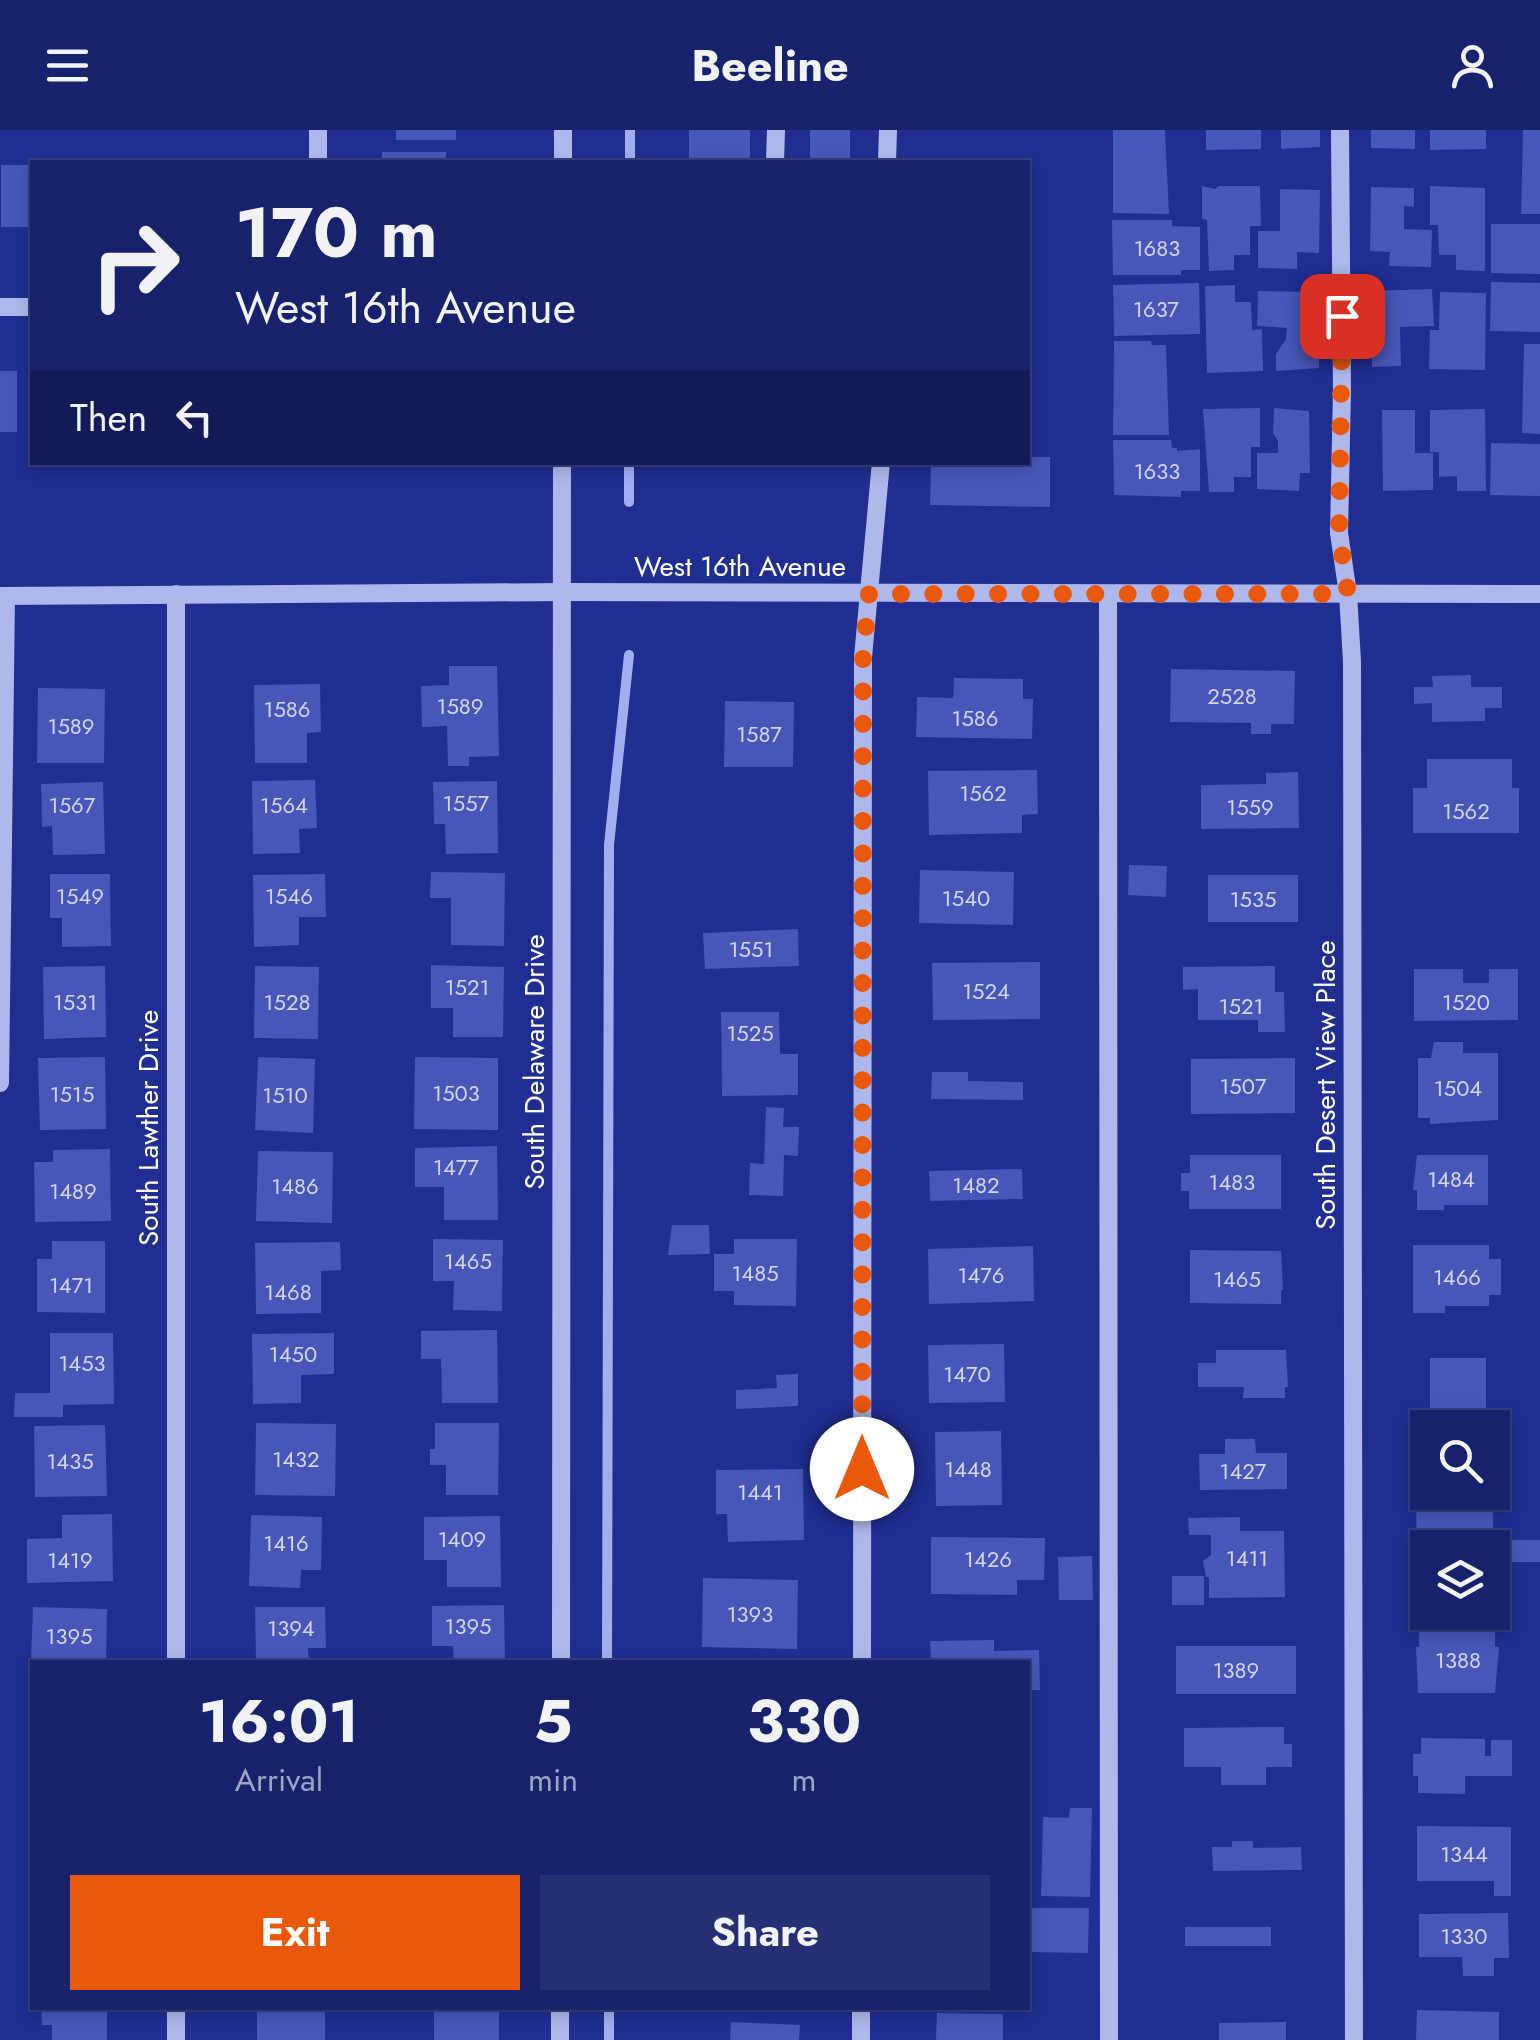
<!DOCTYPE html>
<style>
:root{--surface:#17226c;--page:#242f74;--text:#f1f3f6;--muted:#9ea4c2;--line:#363f7f;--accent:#ea580c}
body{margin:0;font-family:Jost,sans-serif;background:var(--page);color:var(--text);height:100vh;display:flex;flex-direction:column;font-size:38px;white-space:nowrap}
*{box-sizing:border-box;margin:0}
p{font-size:32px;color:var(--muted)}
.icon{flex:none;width:55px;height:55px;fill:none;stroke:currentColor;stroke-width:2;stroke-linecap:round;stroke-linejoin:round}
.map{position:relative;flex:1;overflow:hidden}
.sheet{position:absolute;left:30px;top:1530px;width:1000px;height:350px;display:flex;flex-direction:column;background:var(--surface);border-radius:0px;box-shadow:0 5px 15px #0003,0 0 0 2px var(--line)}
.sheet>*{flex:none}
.hud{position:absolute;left:30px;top:30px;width:1000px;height:305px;border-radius:0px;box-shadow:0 5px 15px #0003,0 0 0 2px var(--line);background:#17226c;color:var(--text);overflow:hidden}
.tools{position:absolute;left:1410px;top:1280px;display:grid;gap:20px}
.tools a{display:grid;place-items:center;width:100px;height:100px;border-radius:0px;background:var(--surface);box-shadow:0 5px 15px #0003,0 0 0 2px var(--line);font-size:50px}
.pin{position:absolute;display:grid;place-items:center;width:85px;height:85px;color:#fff;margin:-42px;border-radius:20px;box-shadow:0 5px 15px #0006}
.me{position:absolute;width:110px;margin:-55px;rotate:0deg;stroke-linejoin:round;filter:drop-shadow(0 0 8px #0008)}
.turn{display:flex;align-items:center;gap:35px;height:210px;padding:0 40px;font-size:45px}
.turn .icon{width:130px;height:130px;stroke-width:2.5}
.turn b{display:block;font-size:70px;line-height:85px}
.then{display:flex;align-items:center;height:95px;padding:0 40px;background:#0003;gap:20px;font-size:38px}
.eta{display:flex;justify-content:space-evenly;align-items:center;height:170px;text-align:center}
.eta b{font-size:60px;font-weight:700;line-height:70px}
.button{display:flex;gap:20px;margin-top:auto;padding:20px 40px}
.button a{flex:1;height:115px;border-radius:0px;background:var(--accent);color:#fff;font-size:40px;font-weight:700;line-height:115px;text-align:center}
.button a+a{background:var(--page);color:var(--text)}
header{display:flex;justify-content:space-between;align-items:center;height:130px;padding:0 40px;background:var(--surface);font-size:45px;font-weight:700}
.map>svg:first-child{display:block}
</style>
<header><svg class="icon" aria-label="menu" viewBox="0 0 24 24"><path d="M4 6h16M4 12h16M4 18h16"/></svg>Beeline<svg class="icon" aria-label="person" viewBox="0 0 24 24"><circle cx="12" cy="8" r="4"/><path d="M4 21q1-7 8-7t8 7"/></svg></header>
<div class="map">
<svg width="1540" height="1910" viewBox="0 0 1540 1910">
<rect width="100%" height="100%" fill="#1f2e90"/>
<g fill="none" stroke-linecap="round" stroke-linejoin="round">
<!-- stream -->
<g stroke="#a2afef" stroke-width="10">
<polyline points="630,32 630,0"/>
<polyline points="629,332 629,372"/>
<polyline points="607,1532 609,715 629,525"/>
<polyline points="609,1878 609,1910"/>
</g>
</g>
<!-- building -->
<g fill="#4757b8">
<rect x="396" y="0" width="60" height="10"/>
<rect x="689" y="0" width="61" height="32"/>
<rect x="810" y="0" width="40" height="32"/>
<polygon points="1113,0 1165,0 1169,84 1113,83"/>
<polygon points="1206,0 1261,0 1261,19 1206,20"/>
<polygon points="1281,0 1320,0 1320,17 1281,19"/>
<polygon points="1371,0 1415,0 1415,19 1371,18"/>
<polygon points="1430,0 1486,0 1486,19 1430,20"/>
<polygon points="1523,0 1540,0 1540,84 1521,84"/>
<rect x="382" y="22" width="64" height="10"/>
<rect x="1" y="35" width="31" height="62"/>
<polygon points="1202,56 1215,59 1219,56 1260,56 1261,96 1250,96 1250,125 1234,125 1234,140 1209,141 1207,90 1202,89"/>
<polygon points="1430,56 1485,58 1485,141 1456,140 1456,125 1439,125 1438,95 1430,95"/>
<polygon points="1371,57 1414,58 1414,77 1404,76 1404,99 1432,100 1431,137 1389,136 1390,122 1370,121"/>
<polygon points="1280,59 1320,60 1319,123 1297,122 1297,139 1258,138 1258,101 1280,101"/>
<polygon points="1112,90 1172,90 1172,96 1200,97 1200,140 1181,140 1181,145 1113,145"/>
<polygon points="1491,94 1540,94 1540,144 1491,143"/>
<polygon points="1491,152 1540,153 1540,202 1490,201"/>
<polygon points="1199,153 1200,204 1114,206 1113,155"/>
<polygon points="1235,155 1235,172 1251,172 1252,200 1262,199 1263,241 1207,243 1205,156"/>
<polygon points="1432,159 1434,196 1400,197 1401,236 1372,237 1370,161"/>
<polygon points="1258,161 1314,162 1315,175 1319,175 1319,238 1276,241 1276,224 1286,209 1287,198 1257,196"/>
<polygon points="1440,162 1486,163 1485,240 1429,239 1430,200 1439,200"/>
<polygon points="1114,211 1151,211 1152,215 1166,215 1169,305 1113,305"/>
<polygon points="1524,214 1540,214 1540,304 1522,303"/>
<rect x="0" y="241" width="17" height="61"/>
<rect x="29" y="253" width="3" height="62"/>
<polygon points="1260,278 1260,317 1251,317 1251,347 1234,347 1234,362 1209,362 1203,279"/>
<polygon points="1274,278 1309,281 1310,343 1300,343 1299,361 1257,359 1257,323 1278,323 1278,311 1273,303"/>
<polygon points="1485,279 1486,361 1457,361 1457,346 1439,347 1439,322 1430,322 1430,280"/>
<polygon points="1382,280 1415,280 1415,323 1433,323 1433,360 1383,361"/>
<polygon points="1113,310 1171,310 1172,318 1177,318 1177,321 1200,319 1200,361 1181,361 1181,367 1114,365"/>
<polygon points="1491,313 1540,314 1540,366 1490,365"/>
<polygon points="1028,327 1050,327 1050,377 930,375 931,332 1028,332"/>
<polygon points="449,536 497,536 499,626 469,627 469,636 448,636 447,596 422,597 421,556 449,555"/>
<polygon points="1171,539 1295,541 1294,594 1271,594 1271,604 1251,604 1251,593 1170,592"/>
<polygon points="1471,545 1471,557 1502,557 1502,578 1485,578 1485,591 1432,592 1432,573 1414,574 1414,557 1433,557 1432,546"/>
<polygon points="954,548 1023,549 1023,569 1033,569 1032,609 916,607 917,567 953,568"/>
<polygon points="320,554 321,602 307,603 307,633 255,633 254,555"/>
<polygon points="38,558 105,559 104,633 37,633"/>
<polygon points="725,571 794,572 793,637 724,637"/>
<polygon points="1427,629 1512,629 1512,658 1519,658 1519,703 1413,703 1413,658 1427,658"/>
<polygon points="1037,640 1038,684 1022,685 1022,703 929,705 928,641"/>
<polygon points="1298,642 1299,698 1201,699 1201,655 1266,654 1266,643"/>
<polygon points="315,650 317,698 299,699 300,723 253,724 252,651"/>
<polygon points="497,651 498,723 446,724 445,694 434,694 433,652"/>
<polygon points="103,652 105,724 53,725 52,696 42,697 41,654"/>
<polygon points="1129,735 1167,736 1166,767 1128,765"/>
<polygon points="920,740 1014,742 1013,795 919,793"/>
<polygon points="431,742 505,743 504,816 451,815 451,768 430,768"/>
<polygon points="50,744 110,744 111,816 62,817 62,788 50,788"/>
<polygon points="325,744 326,787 299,787 299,815 254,817 253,745"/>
<rect x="1208" y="745" width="90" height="47"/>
<polygon points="798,799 799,836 705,839 703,803"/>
<polygon points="1040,832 1040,889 933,890 932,833"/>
<polygon points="431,835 504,837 503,907 453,907 453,878 431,878"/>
<polygon points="105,836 106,907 44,909 43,837"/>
<polygon points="255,836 319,837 318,909 254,908"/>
<polygon points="1275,836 1275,862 1284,862 1285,902 1258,902 1258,890 1198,890 1198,859 1183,860 1183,837"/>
<polygon points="1414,839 1463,839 1463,853 1489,853 1489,839 1518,839 1518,890 1414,891"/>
<polygon points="721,882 779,882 780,924 798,924 798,965 722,966"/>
<polygon points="1434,912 1463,912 1463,923 1498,923 1498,990 1430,994 1430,988 1418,988 1418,928 1431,928"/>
<polygon points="105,927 106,999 40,1000 38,928"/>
<polygon points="258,927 315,929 313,1003 255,1000"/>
<polygon points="415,927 498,928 498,1000 414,999"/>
<polygon points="1295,928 1295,983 1191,984 1191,929"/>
<polygon points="932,942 968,942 968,951 1023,952 1023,970 931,969"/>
<polygon points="766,977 784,978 783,997 799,997 798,1026 784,1025 783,1066 749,1065 750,1033 764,1034"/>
<polygon points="497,1016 498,1090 444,1090 444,1057 415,1057 415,1018"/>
<polygon points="110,1019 111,1091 35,1092 34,1032 53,1032 53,1020"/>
<polygon points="258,1021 333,1022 332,1093 256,1091"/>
<polygon points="1190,1025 1281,1025 1281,1079 1189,1079 1189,1061 1181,1061 1181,1043 1190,1043"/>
<polygon points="1417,1025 1488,1025 1488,1075 1444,1075 1444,1080 1417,1080 1417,1060 1413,1060"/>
<polygon points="1022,1039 1023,1069 930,1071 929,1041"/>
<polygon points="672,1095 709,1095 710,1124 668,1125"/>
<polygon points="433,1109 503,1110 502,1181 453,1180 454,1151 433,1151"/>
<polygon points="734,1109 797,1109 796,1176 734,1175 734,1161 714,1161 714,1124 734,1124"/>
<polygon points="52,1111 105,1111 105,1183 37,1182 37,1129 52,1129"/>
<polygon points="340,1112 341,1140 321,1141 321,1183 256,1184 255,1113"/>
<polygon points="1413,1115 1489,1115 1489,1129 1501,1129 1501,1165 1489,1165 1489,1176 1445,1176 1445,1183 1413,1183"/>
<polygon points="1033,1116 1034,1171 929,1174 928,1119"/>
<polygon points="1190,1120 1281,1121 1283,1160 1281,1160 1281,1174 1190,1173"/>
<polygon points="497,1200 498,1273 442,1273 441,1229 421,1229 421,1201"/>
<polygon points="50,1203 113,1203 114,1274 63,1275 63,1287 14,1287 15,1263 50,1263"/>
<polygon points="334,1203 334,1244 301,1245 301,1273 253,1274 252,1204"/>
<polygon points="1004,1214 1005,1272 929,1273 928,1215"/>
<polygon points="1216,1220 1286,1220 1288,1257 1285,1257 1285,1268 1243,1268 1244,1257 1198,1257 1198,1233 1216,1233"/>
<rect x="1430" y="1228" width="56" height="70"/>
<polygon points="798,1244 798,1276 736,1279 736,1260 777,1258 776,1245"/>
<polygon points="256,1293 336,1294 335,1366 255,1365"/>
<polygon points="435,1293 499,1293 498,1365 446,1365 446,1335 430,1335 430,1319 435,1319"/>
<polygon points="105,1295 107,1366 35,1367 34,1296"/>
<polygon points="1001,1301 1002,1375 936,1376 935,1302"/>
<polygon points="1225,1309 1255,1309 1256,1323 1287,1323 1287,1359 1200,1360 1199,1324 1225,1324"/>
<polygon points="803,1339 804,1410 728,1412 727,1384 716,1384 716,1340"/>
<polygon points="1416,1353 1428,1353 1428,1362 1493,1362 1493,1418 1428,1418 1428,1451 1417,1451"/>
<polygon points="112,1384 113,1451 27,1453 27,1409 62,1408 62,1385"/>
<polygon points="251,1385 322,1387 321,1440 301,1440 300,1458 249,1456"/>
<polygon points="500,1386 501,1457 447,1457 447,1430 424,1430 424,1387"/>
<polygon points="1240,1387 1240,1401 1284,1401 1285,1467 1209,1468 1209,1447 1206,1447 1203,1431 1211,1425 1211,1405 1189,1405 1188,1388"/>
<polygon points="931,1407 1045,1408 1044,1450 1017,1450 1017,1465 931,1464"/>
<rect x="1511" y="1410" width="29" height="22"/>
<polygon points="1092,1426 1093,1470 1059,1470 1058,1427"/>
<rect x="1172" y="1446" width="32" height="29"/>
<polygon points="703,1448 798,1450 797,1519 702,1517"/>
<polygon points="504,1475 505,1532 454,1532 453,1516 432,1516 432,1476"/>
<polygon points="33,1477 107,1479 106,1532 31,1532"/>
<polygon points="255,1477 325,1477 326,1518 308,1518 309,1532 256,1532"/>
<polygon points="1419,1502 1495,1502 1495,1517 1499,1517 1495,1563 1418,1563 1416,1517 1419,1517"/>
<polygon points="994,1510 994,1521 1039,1520 1040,1560 1028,1560 1028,1532 931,1532 930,1511"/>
<rect x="1176" y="1516" width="120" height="48"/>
<polygon points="1284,1597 1284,1614 1292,1614 1292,1637 1266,1637 1266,1655 1221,1655 1221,1637 1184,1637 1184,1598"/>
<polygon points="1421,1608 1485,1609 1485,1626 1491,1626 1491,1610 1512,1610 1512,1646 1465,1646 1465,1664 1418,1663 1418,1646 1413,1646 1413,1624 1421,1624"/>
<polygon points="1070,1678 1092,1678 1090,1767 1041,1766 1043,1687 1069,1688"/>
<polygon points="1417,1696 1511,1697 1511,1766 1494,1766 1494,1751 1417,1751"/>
<polygon points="1232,1711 1253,1711 1253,1718 1301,1717 1302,1740 1213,1741 1212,1717 1232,1717"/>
<polygon points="28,1755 32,1755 32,1803 29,1803"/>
<polygon points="1028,1778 1089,1778 1088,1823 1028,1822"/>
<polygon points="1508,1783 1509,1828 1494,1828 1494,1846 1463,1846 1462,1827 1419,1827 1419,1784"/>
<rect x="1185" y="1797" width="86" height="19"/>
<polygon points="41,1878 107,1878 107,1910 52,1910 52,1895 42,1895"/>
<rect x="257" y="1878" width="68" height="32"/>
<rect x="434" y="1878" width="65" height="32"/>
<polygon points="1417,1880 1499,1882 1499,1910 1416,1910"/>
<polygon points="937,1883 1003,1884 1003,1910 936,1910"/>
<polygon points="731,1892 800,1895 799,1910 730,1910"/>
<polygon points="1286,1892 1286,1910 1219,1910 1219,1893"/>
</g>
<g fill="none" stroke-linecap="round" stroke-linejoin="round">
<!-- minor -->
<g stroke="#afb8ed" stroke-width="18">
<polyline points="318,0 318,32"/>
<polyline points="1340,0 1342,261 1339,403 1348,464 1352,531 1354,1910"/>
<polyline points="563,32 563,0"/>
<polyline points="775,32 776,0"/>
<polyline points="887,32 888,0"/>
<polyline points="0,177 32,177"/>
<polyline points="176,464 176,1532"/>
<polyline points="1108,464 1109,1910"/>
<polyline points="0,466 562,462 1540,464"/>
<polyline points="0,953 6,466"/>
<polyline points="561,1532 562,332"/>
<polyline points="862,1532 863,527 881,332"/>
<polyline points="176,1878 176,1910"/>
<polyline points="560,1910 560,1878"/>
<polyline points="861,1910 861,1878"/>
</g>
</g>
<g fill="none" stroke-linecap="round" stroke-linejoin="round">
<!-- route -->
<polyline stroke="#ea580c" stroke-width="18" stroke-dasharray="0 32.4" points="862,1339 863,527 869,464 1348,464 1339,403 1342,186"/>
</g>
<g text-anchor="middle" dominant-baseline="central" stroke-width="9" stroke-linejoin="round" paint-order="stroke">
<!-- number labels -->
<g font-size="22" fill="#d1d5ed">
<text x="1157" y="118">1683</text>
<text x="1156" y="179">1637</text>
<text x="1157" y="341">1633</text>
<text x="1232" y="566">2528</text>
<text x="460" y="576">1589</text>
<text x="287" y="579">1586</text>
<text x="975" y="588">1586</text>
<text x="71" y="596">1589</text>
<text x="759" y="604">1587</text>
<text x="983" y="663">1562</text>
<text x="466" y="673">1557</text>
<text x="72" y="675">1567</text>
<text x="284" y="675">1564</text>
<text x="1250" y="677">1559</text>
<text x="1466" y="681">1562</text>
<text x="80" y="766">1549</text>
<text x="289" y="766">1546</text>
<text x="966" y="768">1540</text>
<text x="1253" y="769">1535</text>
<text x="751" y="819">1551</text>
<text x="467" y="857">1521</text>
<text x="986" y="861">1524</text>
<text x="75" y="872">1531</text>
<text x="287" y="872">1528</text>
<text x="1466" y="872">1520</text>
<text x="1241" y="876">1521</text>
<text x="750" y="903">1525</text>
<text x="1243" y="956">1507</text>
<text x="1458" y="958">1504</text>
<text x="456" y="963">1503</text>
<text x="72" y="964">1515</text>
<text x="285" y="965">1510</text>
<text x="456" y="1037">1477</text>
<text x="1451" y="1049">1484</text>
<text x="1232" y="1052">1483</text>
<text x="976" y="1055">1482</text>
<text x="295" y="1056">1486</text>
<text x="73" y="1061">1489</text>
<text x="468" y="1131">1465</text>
<text x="755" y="1143">1485</text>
<text x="981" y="1145">1476</text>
<text x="1457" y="1147">1466</text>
<text x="1237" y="1149">1465</text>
<text x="71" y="1155">1471</text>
<text x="288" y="1162">1468</text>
<text x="293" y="1224">1450</text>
<text x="82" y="1233">1453</text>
<text x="967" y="1244">1470</text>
<text x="296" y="1329">1432</text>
<text x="70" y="1331">1435</text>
<text x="968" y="1339">1448</text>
<text x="1243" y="1341">1427</text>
<text x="760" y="1362">1441</text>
<text x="462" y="1409">1409</text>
<text x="286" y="1413">1416</text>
<text x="1247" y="1428">1411</text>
<text x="988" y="1429">1426</text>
<text x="70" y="1430">1419</text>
<text x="750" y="1484">1393</text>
<text x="468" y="1496">1395</text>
<text x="291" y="1498">1394</text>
<text x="69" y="1506">1395</text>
<text x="1458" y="1530">1388</text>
<text x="1236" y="1540">1389</text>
<text x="1464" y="1724">1344</text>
<text x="1464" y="1806">1330</text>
</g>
<!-- street labels -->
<g font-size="28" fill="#fff" stroke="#1f2e90">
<text x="740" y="436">West 16th Avenue</text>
<text transform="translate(534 932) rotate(-90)">South Delaware Drive</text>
<text transform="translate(1325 955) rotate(-90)">South Desert View Place</text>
<text transform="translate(148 998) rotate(-90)">South Lawther Drive</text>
</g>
</g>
</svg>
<div class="tools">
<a><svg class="icon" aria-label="search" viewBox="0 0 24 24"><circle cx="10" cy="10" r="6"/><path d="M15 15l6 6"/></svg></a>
<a><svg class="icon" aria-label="layers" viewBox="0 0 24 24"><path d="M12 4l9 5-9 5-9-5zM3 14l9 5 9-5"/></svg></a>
</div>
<div class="pin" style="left:1342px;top:186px;background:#d93025"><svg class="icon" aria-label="arrive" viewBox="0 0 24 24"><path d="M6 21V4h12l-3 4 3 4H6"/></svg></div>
<svg class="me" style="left:862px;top:1339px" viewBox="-20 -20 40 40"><circle r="19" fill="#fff"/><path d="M0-13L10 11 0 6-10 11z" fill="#ea580c"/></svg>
<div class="hud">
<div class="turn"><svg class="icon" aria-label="right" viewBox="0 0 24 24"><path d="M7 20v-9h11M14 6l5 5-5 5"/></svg><div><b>170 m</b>West 16th Avenue</div></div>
<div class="then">Then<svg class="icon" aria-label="left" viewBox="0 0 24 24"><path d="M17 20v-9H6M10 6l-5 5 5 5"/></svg></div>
</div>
<section class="sheet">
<div class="eta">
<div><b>16:01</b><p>Arrival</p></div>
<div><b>5</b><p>min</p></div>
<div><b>330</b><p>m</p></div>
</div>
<div class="button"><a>Exit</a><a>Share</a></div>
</section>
</div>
